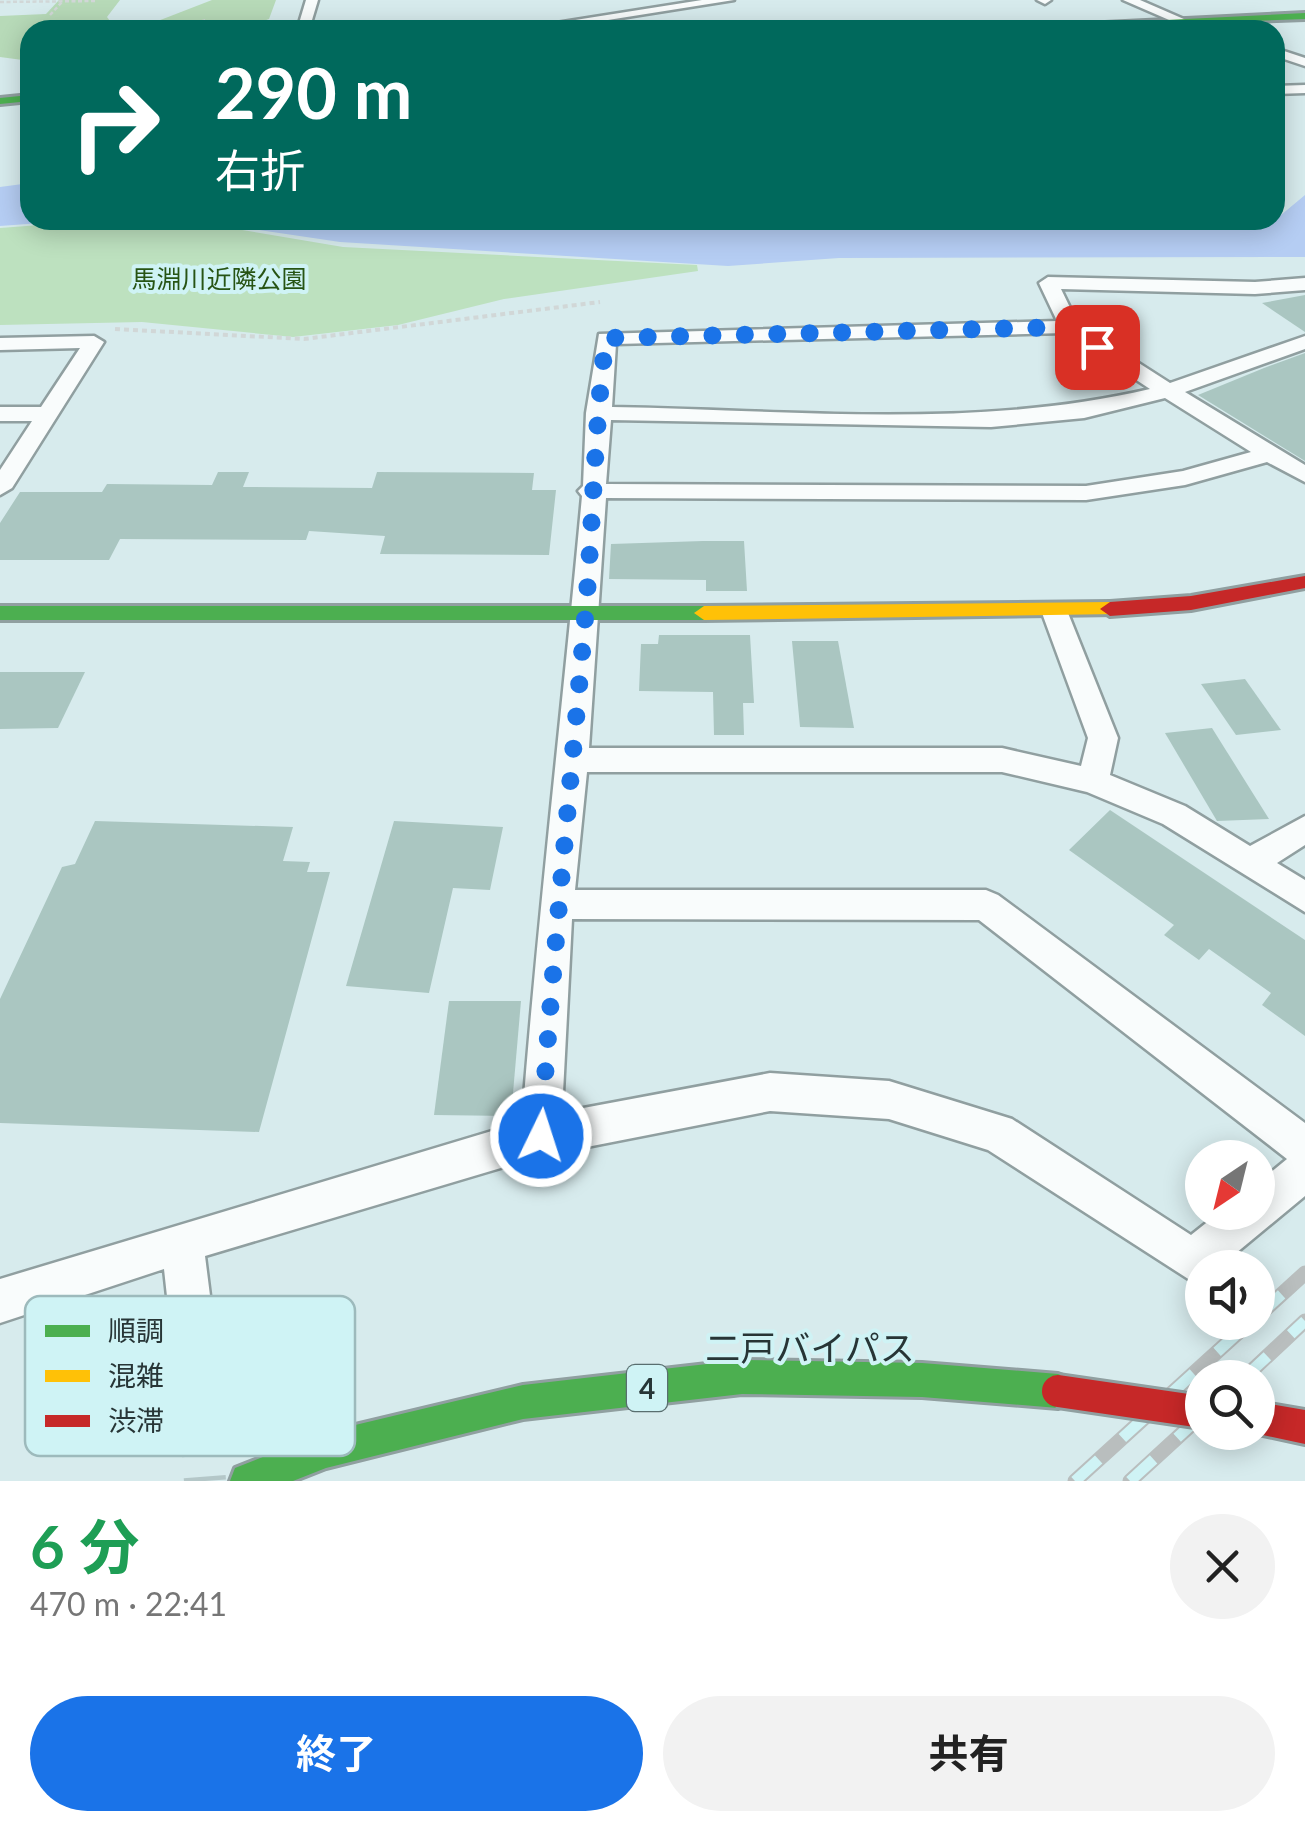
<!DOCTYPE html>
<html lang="ja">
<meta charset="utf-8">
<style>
:root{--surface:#fff;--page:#f2f2f2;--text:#222;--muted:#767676;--accent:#1a73e8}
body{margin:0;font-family:Lato,"Noto Sans JP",sans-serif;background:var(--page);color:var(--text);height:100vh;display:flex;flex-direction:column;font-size:38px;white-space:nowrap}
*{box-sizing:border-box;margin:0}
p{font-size:32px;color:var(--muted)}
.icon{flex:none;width:55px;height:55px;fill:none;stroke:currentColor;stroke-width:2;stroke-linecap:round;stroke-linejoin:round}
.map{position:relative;height:1481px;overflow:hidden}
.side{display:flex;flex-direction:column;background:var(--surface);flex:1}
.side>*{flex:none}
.hud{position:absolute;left:20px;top:20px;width:1265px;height:210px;border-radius:30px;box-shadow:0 5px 25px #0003;background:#00695c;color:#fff;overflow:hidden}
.needle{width:65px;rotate:215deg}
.fabs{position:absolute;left:1185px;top:1140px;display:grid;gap:20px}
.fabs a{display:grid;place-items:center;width:90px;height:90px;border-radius:50%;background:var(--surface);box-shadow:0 5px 25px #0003;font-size:50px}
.pin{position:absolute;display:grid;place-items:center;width:85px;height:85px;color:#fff;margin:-42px;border-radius:20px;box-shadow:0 5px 15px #0006}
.me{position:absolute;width:110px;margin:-55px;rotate:4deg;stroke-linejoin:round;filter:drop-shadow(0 0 8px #0008)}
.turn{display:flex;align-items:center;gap:35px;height:210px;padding:0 30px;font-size:45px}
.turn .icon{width:130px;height:130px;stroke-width:2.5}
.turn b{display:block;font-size:70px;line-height:85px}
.round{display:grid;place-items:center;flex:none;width:105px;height:105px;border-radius:52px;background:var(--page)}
.summary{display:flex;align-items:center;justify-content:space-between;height:170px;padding:0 30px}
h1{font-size:60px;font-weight:700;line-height:75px;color:#1e9e55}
.action{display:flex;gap:20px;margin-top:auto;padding:20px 30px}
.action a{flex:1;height:115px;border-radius:60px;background:var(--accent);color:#fff;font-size:40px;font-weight:700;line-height:115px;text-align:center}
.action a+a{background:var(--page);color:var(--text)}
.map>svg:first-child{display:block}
</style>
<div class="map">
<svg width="1305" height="1481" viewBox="0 0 1305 1481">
<rect width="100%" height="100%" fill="#d7ebed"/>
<!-- green -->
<polygon fill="#bde1bf" points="80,222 230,228 343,247 697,265 698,271 504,299 398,325 293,337 142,322 0,325 0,228"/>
<!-- forest -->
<polygon fill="#b7dab8" points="59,0 120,0 107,17 110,21 150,24 212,0 276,0 269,19 239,30 30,30 30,61 0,57 0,16 46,14"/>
<!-- water -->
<polygon fill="#b5cdf3" points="30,183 30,220 395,220 489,228 513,220 1128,220 1203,226 1275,220 1305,195 1305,257 839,258 728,266 340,242 213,223 68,221 0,226 0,187"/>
<!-- building -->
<g fill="#aac6c1">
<polygon points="1305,295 1305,332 1262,303"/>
<polygon points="1305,353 1305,461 1198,395 1264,368"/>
<polygon points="218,472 249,472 243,487 372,488 377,472 534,473 532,490 556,490 549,555 380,554 385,536 309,531 306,540 120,539 109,560 0,560 0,523 20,492 102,492 107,484 212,485"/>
<polygon points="703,541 744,541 747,591 706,591 706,580 609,579 611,544"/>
<polygon points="659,635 750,635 754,703 743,703 744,735 714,735 713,692 639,691 641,644 658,644"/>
<polygon points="792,641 838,641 854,728 800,727"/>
<polygon points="0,672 85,672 58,728 0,729"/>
<polygon points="1245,679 1281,730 1236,735 1201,684"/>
<polygon points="1212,728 1269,819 1217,821 1165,733"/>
<polygon points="1110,810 1305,940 1305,1036 1262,1005 1271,993 1209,949 1199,960 1164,935 1174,925 1069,850"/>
<polygon points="95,821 293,827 283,861 310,862 307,872 330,872 259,1132 0,1123 0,999 62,867 75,864"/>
<polygon points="394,821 503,827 490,890 453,888 429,993 346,986"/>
<polygon points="449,1001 521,1001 511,1116 434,1115"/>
</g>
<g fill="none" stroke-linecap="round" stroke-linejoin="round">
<!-- street-tunnel -->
<polyline stroke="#b4c7c8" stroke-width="42" stroke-dasharray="42 21" stroke-linecap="butt" points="195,1351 205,1481"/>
<!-- street casing -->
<g stroke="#909fa0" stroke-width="5">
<g id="street">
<polygon points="306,0 318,0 309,30 297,30"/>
<polygon points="702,0 734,0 545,30 512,30"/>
<polygon points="1037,0 1051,0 1045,4"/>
<polygon points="1123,0 1140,0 1193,23 1183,26"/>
<polygon points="1275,48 1305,58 1305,66 1275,56"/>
<polygon points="1305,85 1305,93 1275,94 1275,86"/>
<path d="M1048,277L1255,282L1305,278V290L1255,294L1061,289L1078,324L1170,383L1305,336V349L1185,392L1305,465V482L1267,462L1185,485L1086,500L606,498L589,748H1002L1081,766L1088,738L1042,613L1055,604L1068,613L1118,738L1110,775L1185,806L1250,846L1305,816V845L1277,863L1305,880V912L1163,824L1087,792L1002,772H587L575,890H986L998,895L1305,1123V1196L1218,1268H1202V1278L1193,1282L988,1150L889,1119L770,1111L541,1156L205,1256L217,1351L211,1367L195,1373L179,1367L173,1351L164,1269L0,1323V1279L522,1122C538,913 563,705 582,496L578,491L583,486L586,413L599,334L1057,321L1039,283ZM1065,333L1150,389C975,430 790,410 612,407L616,344ZM1165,398L1251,452L1183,471L1086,486L606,484L611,420L991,427L1084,418ZM572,919L979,920L1287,1159L1258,1183V1212H1220L1191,1235L1012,1119L889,1081L770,1073L562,1112Z"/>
<polygon points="94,336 104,342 12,488 0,495 0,470 32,421 0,421 0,407 41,407 80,348 0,350 0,338"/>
</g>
</g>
<!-- fast casing -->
<g stroke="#909fa0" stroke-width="6">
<g id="fast">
<polygon points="1305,13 1305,19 1019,30 1024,27"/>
<polygon points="30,95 30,101 0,104 0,98"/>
<polygon points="0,606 704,606 714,613 704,620 0,620"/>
<polygon points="742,1360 922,1363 1058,1374 1070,1379 1075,1391 1070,1403 1058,1408 922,1397 742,1394 523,1419 326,1468 293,1481 230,1481 235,1468 326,1432 523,1385"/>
</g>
</g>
<!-- slow casing -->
<g stroke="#909fa0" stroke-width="6">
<polygon id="slow" points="1110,602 1120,609 1117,614 704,620 694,613 704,606"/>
</g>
<!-- jam casing -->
<g stroke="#909fa0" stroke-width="6">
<g id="jam">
<polygon points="1305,576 1305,588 1191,610 1110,616 1100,609 1110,602 1191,596"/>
<polygon points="1258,1402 1305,1410 1305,1444 1249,1432 1258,1432"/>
</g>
</g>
<!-- path-far1 -->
<g stroke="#d1d7d7" stroke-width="2.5" stroke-dasharray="4 2.5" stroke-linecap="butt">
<polyline points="0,2 96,1"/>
<polyline points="50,15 62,2"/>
<polyline points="164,22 173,29"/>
<polyline points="177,30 206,20"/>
</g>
<!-- path -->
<polyline stroke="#d1d7d7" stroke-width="4" stroke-dasharray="5 4" stroke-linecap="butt" points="115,329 304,339 600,302"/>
<!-- street -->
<use href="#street" fill="#f9fcfc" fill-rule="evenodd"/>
<!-- fast -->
<use href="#fast" fill="#4caf50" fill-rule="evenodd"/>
<!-- slow -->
<use href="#slow" fill="#ffc107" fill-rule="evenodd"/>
<!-- jam -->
<use href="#jam" fill="#c62828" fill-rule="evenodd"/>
<!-- rail casing -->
<g stroke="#b9bebe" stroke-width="15">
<g id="rail">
<polyline points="1258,1316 1305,1273"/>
<polyline points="1244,1378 1305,1321"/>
<polyline points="1075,1481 1250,1322"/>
<polyline points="1130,1481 1202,1415"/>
</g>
</g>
<!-- rail -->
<use href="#rail" stroke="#cff3f5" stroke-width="11" stroke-dasharray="32" stroke-linecap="butt"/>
<!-- jam-bridge casing -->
<g stroke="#909fa0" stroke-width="38" stroke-linecap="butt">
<polyline id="jam-bridge" points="1058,1391 1202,1412"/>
</g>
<!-- jam-bridge -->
<use href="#jam-bridge" stroke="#c62828" stroke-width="32"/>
</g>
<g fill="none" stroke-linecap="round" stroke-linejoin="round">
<!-- route -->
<path stroke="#1a73e8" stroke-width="18" stroke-dasharray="0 32.4" d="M541,1136C552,963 570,792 585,619C593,525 594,432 606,338L1070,327L1097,347"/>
</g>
<g text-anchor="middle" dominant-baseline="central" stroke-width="8" stroke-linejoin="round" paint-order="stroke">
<!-- far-park labels -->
<g font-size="25" fill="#275414" stroke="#cff3f5">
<text x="219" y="278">馬淵川近隣公園</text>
</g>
<!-- shield labels -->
<rect fill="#cff3f5" stroke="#596e6f" stroke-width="2.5" x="627" y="1365" width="40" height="46" rx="8"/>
<g font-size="28" font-weight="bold" fill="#273536">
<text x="647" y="1388">4</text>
</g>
<!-- near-street labels -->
<g font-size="35" fill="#273536" stroke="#cff3f5">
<text x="810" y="1347">二戸バイパス</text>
</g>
</g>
<!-- legend -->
<rect x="25" y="1296" width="330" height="160" rx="15" fill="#cff3f5" stroke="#9dbabc" stroke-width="2.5"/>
<rect x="45" y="1325" width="45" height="12" fill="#4caf50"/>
<rect x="45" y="1370" width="45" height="12" fill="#ffc107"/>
<rect x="45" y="1415" width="45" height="12" fill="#c62828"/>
<g font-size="28" fill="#273536">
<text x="108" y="1341">順調</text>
<text x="108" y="1386">混雑</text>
<text x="108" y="1431">渋滞</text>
</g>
</svg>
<div class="fabs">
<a><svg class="needle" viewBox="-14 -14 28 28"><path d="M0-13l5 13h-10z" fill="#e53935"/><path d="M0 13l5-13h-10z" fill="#767676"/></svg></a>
<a><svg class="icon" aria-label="sound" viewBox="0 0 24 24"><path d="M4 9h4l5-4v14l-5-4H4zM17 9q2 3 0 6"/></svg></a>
<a><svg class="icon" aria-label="search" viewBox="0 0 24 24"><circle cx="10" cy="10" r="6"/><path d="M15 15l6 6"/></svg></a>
</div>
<div class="pin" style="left:1097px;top:347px;background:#d93025"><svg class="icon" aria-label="arrive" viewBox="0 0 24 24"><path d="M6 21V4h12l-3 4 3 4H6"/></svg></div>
<svg class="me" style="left:541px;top:1136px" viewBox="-20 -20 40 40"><circle r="17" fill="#1a73e8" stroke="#fff" stroke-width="3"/><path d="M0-11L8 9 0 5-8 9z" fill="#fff"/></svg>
<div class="hud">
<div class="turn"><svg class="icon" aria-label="right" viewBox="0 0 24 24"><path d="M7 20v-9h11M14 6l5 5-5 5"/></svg><div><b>290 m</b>右折</div></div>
</div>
</div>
<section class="side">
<div class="summary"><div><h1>6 分</h1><p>470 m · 22:41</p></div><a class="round"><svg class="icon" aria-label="close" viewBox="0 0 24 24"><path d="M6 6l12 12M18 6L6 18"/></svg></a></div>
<div class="action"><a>終了</a><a>共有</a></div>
</section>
